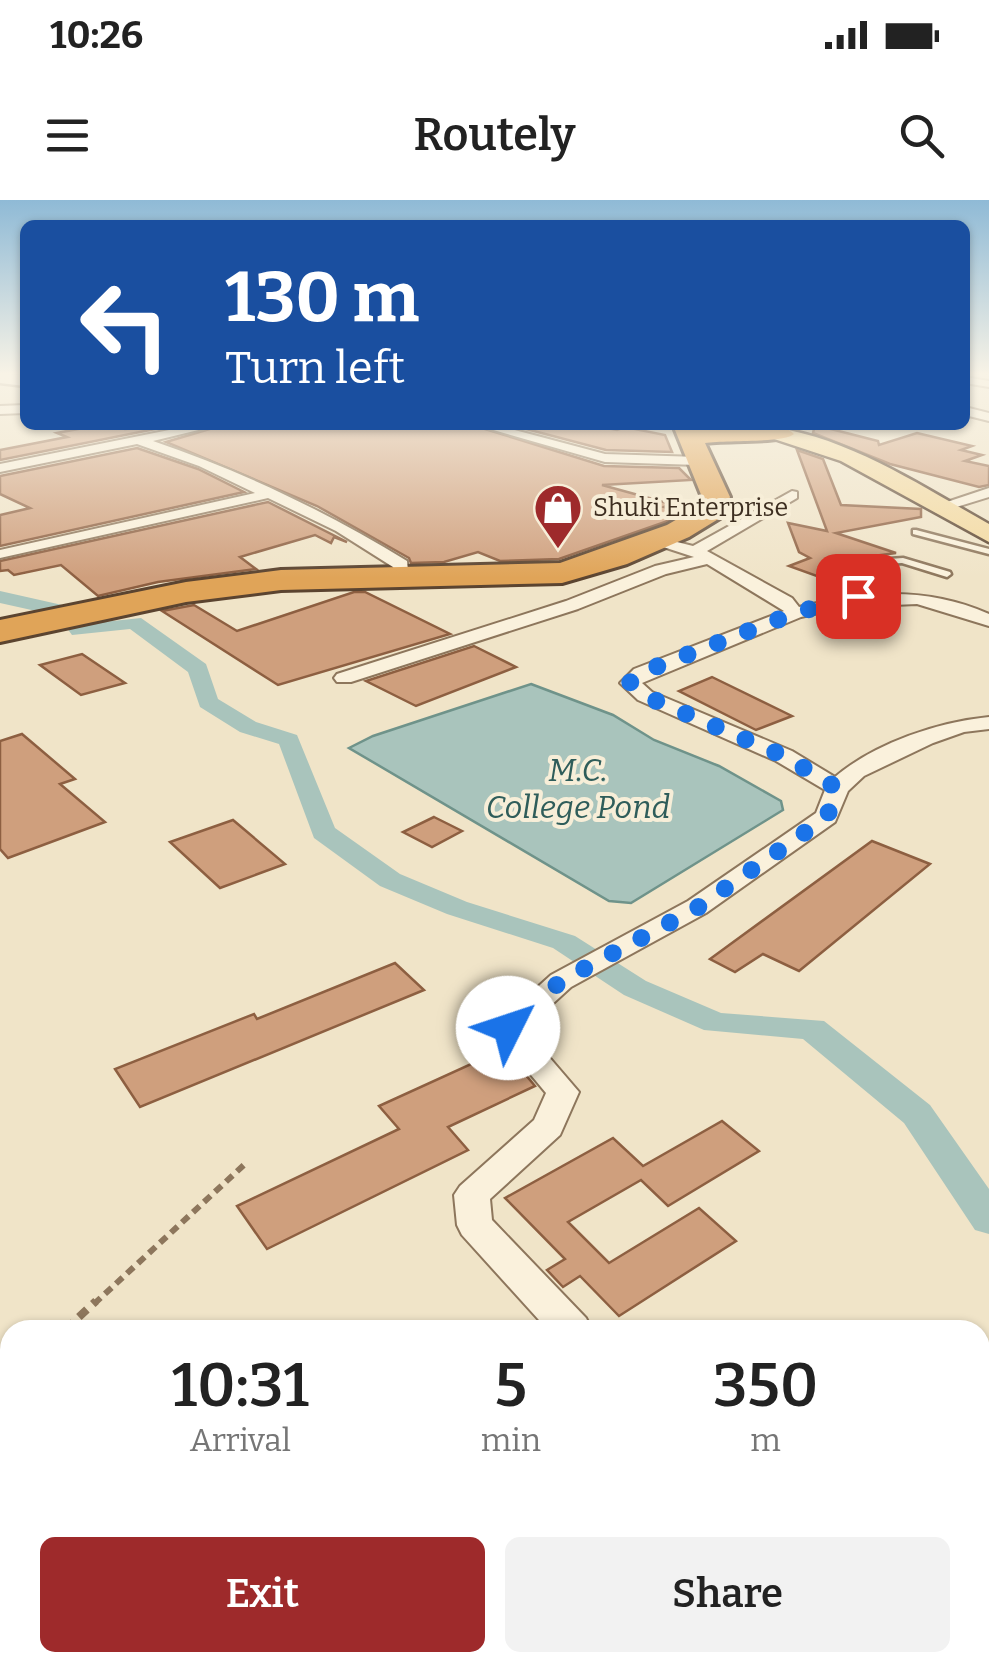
<!DOCTYPE html>
<style>
:root{--surface:#fff;--page:#f2f2f2;--text:#222;--muted:#767676;--accent:#9e2a2b}
body{margin:0;font-family:Bitter,serif;background:var(--page);color:var(--text);height:100vh;display:flex;flex-direction:column;font-size:38px;white-space:nowrap}
*{box-sizing:border-box;margin:0}
p{font-size:32px;color:var(--muted)}
.icon{flex:none;width:55px;height:55px;fill:none;stroke:currentColor;stroke-width:2;stroke-linecap:round;stroke-linejoin:round}
.map{position:relative;flex:1;overflow:hidden}
.drawer{position:absolute;left:0px;top:1120px;width:990px;height:352px;display:flex;flex-direction:column;background:var(--surface);border-radius:30px 30px 0 0;box-shadow:0 2px 8px #0004}
.drawer>*{flex:none}
.top-card{position:absolute;left:20px;top:20px;width:950px;height:210px;border-radius:15px;box-shadow:0 2px 8px #0004;background:#1a4fa0;color:#fff;overflow:hidden}
.pin{position:absolute;display:grid;place-items:center;width:85px;height:85px;color:#fff;margin:-42px;border-radius:20px;box-shadow:0 5px 15px #0006}
.me{position:absolute;width:110px;margin:-55px;rotate:49deg;stroke-linejoin:round;filter:drop-shadow(0 0 8px #0008)}
.turn{display:flex;align-items:center;gap:35px;height:210px;padding:0 40px;font-size:45px}
.turn .icon{width:130px;height:130px;stroke-width:2.5}
.turn b{display:block;font-size:70px;line-height:85px}
.eta{display:flex;justify-content:space-evenly;align-items:center;height:170px;text-align:center}
.eta b{font-size:60px;font-weight:600;line-height:70px}
.button{display:flex;gap:20px;margin-top:auto;padding:20px 40px}
.button a{flex:1;height:115px;border-radius:15px;background:var(--accent);color:#fff;font-size:40px;font-weight:600;line-height:115px;text-align:center}
.button a+a{background:var(--page);color:var(--text)}
.status{display:flex;justify-content:space-between;align-items:center;height:70px;padding:0 50px;background:var(--surface);direction:ltr}
.status svg{height:28px;fill:currentColor}
header{display:flex;justify-content:space-between;align-items:center;height:130px;padding:0 40px;background:var(--surface);font-size:45px;font-weight:600}
.map>svg:first-child{display:block}
</style>
<div class="status"><b>10:26</b><svg viewBox="0 0 49 12"><path d="M0 12V9h3v3zM5 12V6h3v6zM10 12V3h3v9zM15 12V0h3v12zM26 1h20v11H26zM47 4h2v5h-2z"/></svg></div>
<header><svg class="icon" aria-label="menu" viewBox="0 0 24 24"><path d="M4 6h16M4 12h16M4 18h16"/></svg>Routely<svg class="icon" aria-label="search" viewBox="0 0 24 24"><circle cx="10" cy="10" r="6"/><path d="M15 15l6 6"/></svg></header>
<div class="map">
<svg width="989" height="1471" viewBox="0 0 989 1471">
<rect width="100%" height="100%" fill="#f0e4c8"/>
<!-- water -->
<g fill="#a9c4bc" stroke="#6f938a" stroke-width="2.5">
<polygon points="531,484 613,515 654,540 719,566 781,601 783,610 631,703 609,701 349,548 373,536"/>
<polygon points="438,1463 534,1463 539,1471 425,1471"/>
</g>
<g fill="none" stroke-linecap="round" stroke-linejoin="round">
<!-- canal -->
<polygon fill="#a9c4bc" fill-rule="evenodd" points="0,391 71,407 72,414 84,424 141,418 206,464 218,499 256,522 297,535 335,628 400,674 467,702 575,736 646,781 721,813 824,821 930,905 989,989 989,1034 975,1030 904,923 803,839 704,830 624,795 553,748 447,714 380,686 314,638 279,544 240,532 200,507 188,472 130,429 72,435 61,420 63,417 0,403"/>
</g>
<!-- building -->
<g fill="#cf9f7d" stroke="#8d5f41" stroke-width="2.5">
<polygon points="99,225 125,229 175,225 0,260 0,250 67,237 57,233"/>
<polygon points="223,225 472,225 604,266 679,268 691,280 602,285 671,304 664,307 682,312 665,322 559,359 500,361 478,352 444,362 411,363 409,358 317,306 166,242"/>
<polygon points="511,225 592,225 617,230 625,227 665,235 672,252 606,250"/>
<polygon points="815,225 878,241 879,245 917,233 972,246 961,250 982,255 965,261 989,266 989,285 979,287 890,264 813,233"/>
<polygon points="137,248 198,269 244,292 0,346 0,315 30,308 0,294 0,276"/>
<polygon points="797,250 823,259 841,305 921,309 921,317 836,333 896,353 859,358 854,362 857,367 825,379 789,366 810,358 799,352 788,323 827,331"/>
<polygon points="268,302 347,342 334,337 331,343 315,335 240,357 256,369 158,382 98,396 61,365 14,375 8,370 0,371 0,361"/>
<polygon points="354,392 365,392 450,434 278,485 162,411 194,405 237,431"/>
<polygon points="474,446 516,467 416,506 366,481"/>
<polygon points="82,454 125,483 81,495 40,465"/>
<polygon points="712,477 792,516 756,530 679,491"/>
<polygon points="22,534 75,579 60,584 105,622 8,658 0,649 0,541"/>
<polygon points="434,617 462,631 432,647 403,632"/>
<polygon points="233,620 285,664 220,688 170,642"/>
<polygon points="872,641 930,664 799,771 763,754 735,772 710,759"/>
<polygon points="395,763 424,790 140,907 115,869 254,814 257,819"/>
<polygon points="504,849 535,886 448,927 468,950 267,1049 237,1006 399,929 379,906"/>
<polygon points="722,921 759,951 668,1006 641,980 568,1022 609,1063 699,1008 736,1041 619,1116 580,1076 563,1087 547,1070 565,1059 505,998 613,938 643,966"/>
</g>
<g fill="none" stroke-linecap="round" stroke-linejoin="round">
<!-- lane casing -->
<g stroke="#8d765c" stroke-width="5">
<g id="lane">
<polygon points="916,330 989,349 989,354 913,334 913,330"/>
<polygon points="903,358 950,372 951,374 947,377 902,363 861,365 857,363 861,361"/>
</g>
</g>
<!-- street casing -->
<g stroke="#8d765c" stroke-width="4">
<g id="street">
<polygon points="965,177 989,181 989,187 965,183"/>
<polygon points="25,205 25,213 0,214 0,206"/>
<polygon points="965,207 989,213 989,221 965,215"/>
<path d="M194,225H219L153,241C242,271 327,312 407,361L409,380H397L393,367L336,331L268,298L0,358V350L255,293L199,266L137,244L0,272V264Z"/>
<polygon points="476,225 496,225 605,254 698,257 705,261 698,265 605,262"/>
<polygon points="989,288 989,297 937,313 929,308"/>
<path d="M792,291L797,292V298L707,351L792,398L799,407C865,391 926,386 989,414V426L917,404L845,407L801,417L642,483L652,492L792,551L835,577C875,543 938,522 989,517V529L964,532L933,543L864,576L848,591L835,622L706,713L571,787L525,829L579,892L560,935L490,999L492,1020L586,1118L592,1130H548L462,1035L457,1025L454,995L460,986L534,920L546,893L492,828L551,775L688,701L816,613L825,590L776,561L638,500L620,483L634,469L784,411L707,364L666,374L578,409L351,482H337L334,478L337,474L566,401L655,366L694,357L645,341L653,336L693,346Z"/>
</g>
</g>
<!-- secondary casing -->
<g stroke="#6f573f" stroke-width="5">
<polygon id="secondary" points="0,173 25,176 25,186 0,183"/>
</g>
<!-- primary casing -->
<g stroke="#5b4430" stroke-width="5">
<path id="primary" d="M741,225C831,225 912,281 989,324V342L841,261L744,229Z"/>
</g>
<!-- highway casing -->
<g stroke="#5b4430" stroke-width="6">
<path id="highway" d="M673,225H697L699,229C722,226 778,217 794,234C785,243 725,240 705,243L730,297L720,318L689,337L627,364L562,383L281,390L186,402L0,442V420L186,382L281,370L560,363L667,325L698,307L702,297Z"/>
</g>
<!-- path-far1 -->
<polyline stroke="#8d765c" stroke-width="6" stroke-dasharray="9 6" stroke-linecap="butt" points="94,1104 245,964"/>
<!-- path -->
<g stroke="#8d765c" stroke-width="8" stroke-dasharray="11 8" stroke-linecap="butt">
<polyline points="65,1130 96,1101"/>
<polyline points="0,1178 10,1173"/>
</g>
<!-- lane -->
<use href="#lane" fill="#faf1dc" fill-rule="evenodd"/>
<!-- street -->
<use href="#street" fill="#faf1dc" fill-rule="evenodd"/>
<!-- secondary -->
<use href="#secondary" fill="#faf1dc" fill-rule="evenodd"/>
<!-- primary -->
<use href="#primary" fill="#f3d9a0" fill-rule="evenodd"/>
<!-- highway -->
<use href="#highway" fill="#e0a458" fill-rule="evenodd"/>
</g>
<!-- sky -->
<linearGradient id="sky" x2="0" y2="1"><stop stop-color="#8fbad6"/><stop offset="0.46" stop-color="#f8f3e6"/><stop offset="1" stop-color="#f8f3e6" stop-opacity="0"/></linearGradient>
<rect width="989" height="378" fill="url(#sky)"/>
<g fill="none" stroke-linecap="round" stroke-linejoin="round">
<!-- route -->
<polyline stroke="#1a73e8" stroke-width="18" stroke-dasharray="0 32.4" points="508,828 561,781 697,708 827,617 837,588 784,556 645,496 630,482 640,473 795,413 858,396"/>
</g>
<!-- icons -->
<defs>
<g id="shop-pin" transform="scale(2.5)"><path d="M0 17L-7.5 6A9.5 9.5 0 1 1 7.5 6Z" fill="#9e2a2b" stroke="#f7eed8"/><path d="M-5-2.5h2.3a2.7 3.5 0 0 1 5.4 0H5L5.5 6h-11ZM-1.5-2.5h3a1.5 2.3 0 0 0-3 0Z" fill="#fff"/></g>
</defs>
<g fill-rule="evenodd">
<use href="#shop-pin" x="558" y="308"/>
</g>
<g text-anchor="middle" dominant-baseline="central" stroke-width="8" stroke-linejoin="round" paint-order="stroke">
<!-- far-poi labels -->
<g font-size="25" fill="#3d2e20" stroke="#f7eed8" text-anchor="start">
<text x="593" y="308">Shuki Enterprise</text>
</g>
<!-- water labels -->
<g font-size="32" font-style="italic" fill="#2f5d5a" stroke="#f7eed8">
<text x="578" y="570">M.C.<tspan x="578" dy="37">College Pond</tspan></text>
</g>
</g>
</svg>
<div class="pin" style="left:858px;top:396px;background:#d93025"><svg class="icon" aria-label="arrive" viewBox="0 0 24 24"><path d="M6 21V4h12l-3 4 3 4H6"/></svg></div>
<svg class="me" style="left:508px;top:828px" viewBox="-20 -20 40 40"><circle r="19" fill="#fff"/><path d="M0-13L10 11 0 6-10 11z" fill="#1a73e8"/></svg>
<div class="top-card">
<div class="turn"><svg class="icon" aria-label="left" viewBox="0 0 24 24"><path d="M17 20v-9H6M10 6l-5 5 5 5"/></svg><div><b>130 m</b>Turn left</div></div>
</div>
<section class="drawer">
<div class="eta">
<div><b>10:31</b><p>Arrival</p></div>
<div><b>5</b><p>min</p></div>
<div><b>350</b><p>m</p></div>
</div>
<div class="button"><a>Exit</a><a>Share</a></div>
</section>
</div>
